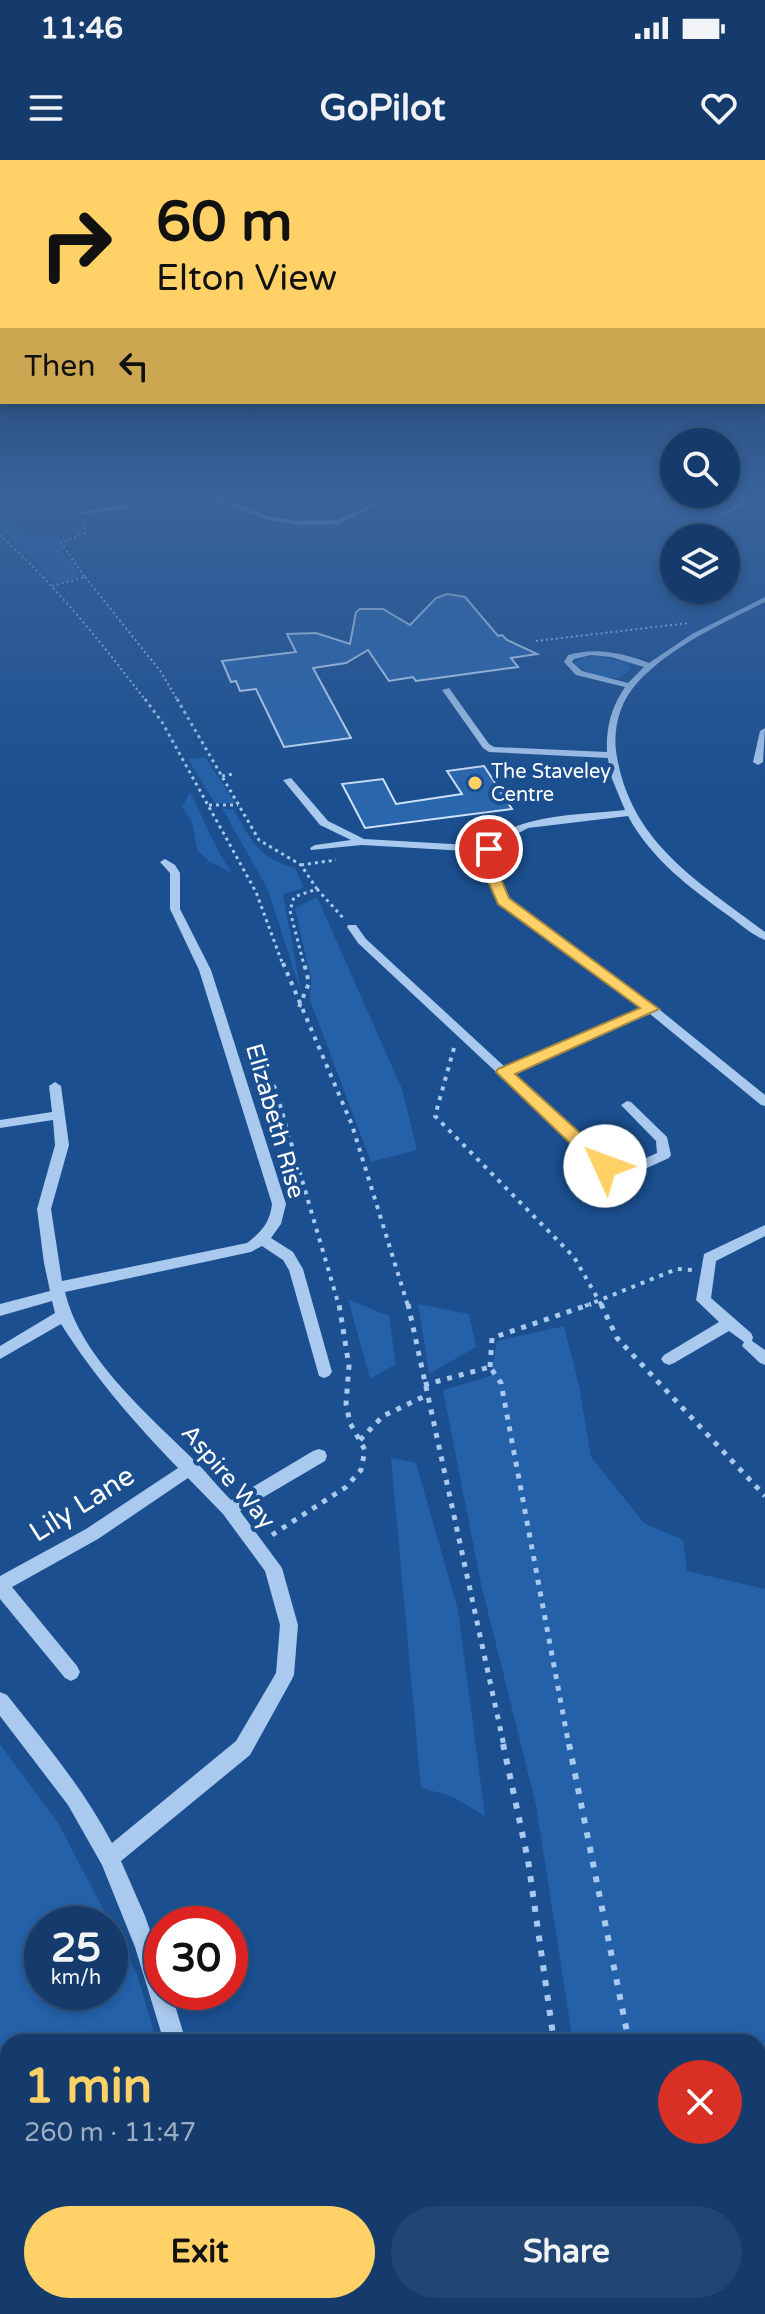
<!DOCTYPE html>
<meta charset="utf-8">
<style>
:root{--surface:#143b6b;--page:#214673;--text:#f1f3f6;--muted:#9dadc1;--line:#33557e;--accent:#ffd166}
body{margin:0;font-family:"Varela Round",sans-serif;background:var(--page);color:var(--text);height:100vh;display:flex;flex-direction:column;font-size:30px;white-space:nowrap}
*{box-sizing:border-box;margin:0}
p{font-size:26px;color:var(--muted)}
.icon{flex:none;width:44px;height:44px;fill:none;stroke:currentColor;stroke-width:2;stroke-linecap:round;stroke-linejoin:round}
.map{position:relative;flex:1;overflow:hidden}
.sheet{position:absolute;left:0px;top:1874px;width:766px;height:280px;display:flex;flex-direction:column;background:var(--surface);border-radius:24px 24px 0 0;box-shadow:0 4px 12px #0003,0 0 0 2px var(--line)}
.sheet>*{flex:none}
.top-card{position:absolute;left:0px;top:0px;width:766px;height:244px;box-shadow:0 4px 12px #0003,0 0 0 2px var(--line);background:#ffd166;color:#111;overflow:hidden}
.controls{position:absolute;left:660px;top:268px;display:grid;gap:16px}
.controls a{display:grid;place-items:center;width:80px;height:80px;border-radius:50%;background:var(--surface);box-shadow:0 4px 12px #0003,0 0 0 2px var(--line);font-size:40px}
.speed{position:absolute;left:24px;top:1746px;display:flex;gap:16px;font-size:40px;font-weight:700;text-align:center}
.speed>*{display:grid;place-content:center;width:104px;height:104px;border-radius:50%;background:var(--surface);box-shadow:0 4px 12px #0003,0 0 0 2px var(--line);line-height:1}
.speed small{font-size:20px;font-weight:400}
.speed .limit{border:12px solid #d22;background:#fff;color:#111}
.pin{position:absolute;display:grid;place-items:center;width:68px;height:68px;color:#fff;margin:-34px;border:4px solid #fff;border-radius:50%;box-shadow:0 2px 8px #0007}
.me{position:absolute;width:88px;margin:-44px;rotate:313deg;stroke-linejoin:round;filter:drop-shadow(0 0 6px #0008)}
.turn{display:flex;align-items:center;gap:28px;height:168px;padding:0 24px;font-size:36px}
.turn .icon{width:104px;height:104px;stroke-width:2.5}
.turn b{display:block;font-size:56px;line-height:68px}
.then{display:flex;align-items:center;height:76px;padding:0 24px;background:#0003;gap:16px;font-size:30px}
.round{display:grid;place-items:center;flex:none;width:84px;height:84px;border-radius:42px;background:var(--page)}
.headline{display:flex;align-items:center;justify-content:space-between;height:136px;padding:0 24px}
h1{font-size:48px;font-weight:700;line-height:60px;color:var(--accent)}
.button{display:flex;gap:16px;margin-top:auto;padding:16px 24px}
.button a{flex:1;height:92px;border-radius:48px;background:var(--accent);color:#111;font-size:32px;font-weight:700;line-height:92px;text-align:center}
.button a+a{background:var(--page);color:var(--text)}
.status{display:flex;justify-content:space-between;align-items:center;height:56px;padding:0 40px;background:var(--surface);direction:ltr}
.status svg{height:22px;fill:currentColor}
header{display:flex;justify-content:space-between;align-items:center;height:104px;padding:0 24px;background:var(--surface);font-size:36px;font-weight:700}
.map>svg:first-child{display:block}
</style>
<div class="status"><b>11:46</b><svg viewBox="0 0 49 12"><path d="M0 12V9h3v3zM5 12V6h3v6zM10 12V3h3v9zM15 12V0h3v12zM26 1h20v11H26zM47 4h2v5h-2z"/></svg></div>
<header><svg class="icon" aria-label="menu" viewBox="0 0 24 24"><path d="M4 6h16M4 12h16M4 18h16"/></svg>GoPilot<svg class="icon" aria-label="heart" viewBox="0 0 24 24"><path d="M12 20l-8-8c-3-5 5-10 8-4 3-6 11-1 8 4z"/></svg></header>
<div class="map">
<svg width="765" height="2154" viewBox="0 0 765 2154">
<rect width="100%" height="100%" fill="#1b4f8f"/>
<!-- green -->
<g fill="#2461a8" fill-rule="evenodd">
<polygon points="0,348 27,374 49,372 58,380 71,378 73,382 60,391 76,408 77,417 57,423 0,368"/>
<path d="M596,496L625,502L632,507C631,508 622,516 621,517C609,522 582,512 575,503L584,497Z"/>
<polygon points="205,597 235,643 215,643 188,599"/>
<path d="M190,632C204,659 214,688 232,713L210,702L197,690L192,662L182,647Z"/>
<path d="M222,648L234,650C251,681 259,698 295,708L304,728L283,734L301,832L268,730Z"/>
<polygon points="317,737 402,929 417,990 371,1002 310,840 311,819 295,748"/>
<polygon points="348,1139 389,1156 396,1204 370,1219"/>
<polygon points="418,1144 469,1154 476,1187 429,1214"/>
<polygon points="564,1166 579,1225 591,1297 644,1363 683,1380 687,1411 765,1429 765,2154 618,2154 616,2146 758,2146 758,1882 573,1882 536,1645 481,1424 443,1230 491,1216 497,1181"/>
<polygon points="391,1298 416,1303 458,1450 485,1656 451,1636 421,1628"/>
<path d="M0,1584L58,1663L137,1814L157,1882H8V2146H233L235,2154H0ZM42,1764H110V1832H42Z"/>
</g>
<!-- building -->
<g fill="#2a66ad" stroke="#cfe3fa" stroke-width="2">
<polygon points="447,434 465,437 498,476 502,475 507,480 537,494 511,498 518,507 416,521 413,517 389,521 368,490 346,503 313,508 351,578 284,587 256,529 240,531 236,521 231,522 222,501 296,492 287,474 316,473 350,484 356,452 360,449 383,449 410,465 436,438"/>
<polygon points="484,606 512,649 365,668 342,624 383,619 396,644 462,634 447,611"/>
</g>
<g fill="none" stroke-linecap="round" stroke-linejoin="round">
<!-- path-far4 -->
<g stroke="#a9c9ee" stroke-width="2" stroke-dasharray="2 3" stroke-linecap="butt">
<path d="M0,375C55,425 101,482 146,541"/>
<polyline points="85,417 161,512 178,541"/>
<polyline points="52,426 85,417 61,383 85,373 84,362"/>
<polyline points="536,481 689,463"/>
</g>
<!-- path-far3 -->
<g stroke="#a9c9ee" stroke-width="3" stroke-dasharray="3 4" stroke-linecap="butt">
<polyline points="145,539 162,562 256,732 283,805"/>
<polyline points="177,539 259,680 301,705 317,729 294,737 290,751 304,805"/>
<polyline points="222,616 233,614"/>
<polyline points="209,645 238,645"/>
<polyline points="301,705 336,700"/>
<polyline points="317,729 345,760"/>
</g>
<!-- path-far2 -->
<g stroke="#a9c9ee" stroke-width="4" stroke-dasharray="4 6" stroke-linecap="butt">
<polyline points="283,803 352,965 408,1146"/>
<polyline points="299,847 309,823 304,803"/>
<polyline points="454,888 435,956 574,1097 602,1146"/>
<polyline points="255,921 271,922 275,928 339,1146"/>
<polyline points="585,1146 677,1109 692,1110"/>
</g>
<!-- path-far1 -->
<g stroke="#a9c9ee" stroke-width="5" stroke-dasharray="5 7" stroke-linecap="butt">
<polyline points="408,1144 504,1586"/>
<polyline points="601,1144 617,1178 765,1336"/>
<polyline points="490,1207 492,1178 591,1144"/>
<polyline points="424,1225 490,1207 501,1223 569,1586"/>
<polyline points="360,1280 383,1256 427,1235"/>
<polyline points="272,1375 346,1327 361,1310 365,1290 350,1263 346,1244 349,1206 339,1144"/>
</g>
<!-- path -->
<g stroke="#a9c9ee" stroke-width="6" stroke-dasharray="6 9" stroke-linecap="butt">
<polyline points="503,1584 528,1700 554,1882"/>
<polyline points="569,1584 629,1882"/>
<polyline points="592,2146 593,2154"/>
<polyline points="686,2146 688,2154"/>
<polyline points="759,2154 765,2099"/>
</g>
<!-- minor -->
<g fill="#a9c9ee" fill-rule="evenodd">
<polygon points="132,336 218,337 269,356 297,361 338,360 388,336 397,336 339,364 297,365 267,360 217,341 146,338 125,349 82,354 79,352 123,345 137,338"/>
<polygon points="765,339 765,343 751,343 724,355 719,354 748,340"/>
<path d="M765,437V442C721,464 671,486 637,523C619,543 612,571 617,597C632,684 699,722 765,772V780C752,775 740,764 729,756C690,728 651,699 628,656L528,668L500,683L494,689L493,705L508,739L655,846L765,935V946L761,945L650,854L512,913L610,1003L626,1007L657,993L656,981L621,945L627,941L631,942L667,977L671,995L669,998L627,1017L600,1009L358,783L347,767L348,765H356L366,779L505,907L642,848L499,743L483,705L484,692L362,685L311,690L310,688L315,685L351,680L320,665L283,620L291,618L328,661L364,679L486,686C515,653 584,655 625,650L610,614L608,598L489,592L483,588L442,530L449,528L489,584L494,587L607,592C606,567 611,548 625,527L576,515L564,502L568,495C597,487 622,493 649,503L692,474ZM591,495L611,497L644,507L628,523L582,511L572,502L574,499Z"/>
<polygon points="765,568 763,602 758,605 753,602 760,571"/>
<path d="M165,699L175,705L180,713V749L211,810L286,1044L281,1064L271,1078L293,1092L303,1109L332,1212L329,1216L324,1218L319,1216L289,1110L283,1100L262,1086L251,1092L65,1132C81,1199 150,1256 197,1303C208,1314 219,1328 231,1340L313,1291L319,1289L325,1291L327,1296L325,1301L240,1351L282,1408L298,1465L294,1515L291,1521L250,1595L121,1701L145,1756L162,1805V1832H171L186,1882H164L135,1787L102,1705L68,1645L0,1556V1532L7,1535C45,1583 83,1628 112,1683L236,1581L276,1513L280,1465L265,1411L223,1354L188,1318L98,1379L12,1427L77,1506L80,1512L77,1518L71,1521L65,1518L0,1439V1416L86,1369L178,1308C133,1261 96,1219 61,1164L0,1199V1186L55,1153L52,1141L0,1156V1144L50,1131L44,1103L37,1049L55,985L53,960L0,968V960L52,952L49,926L55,922L61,926L69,985L51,1049L62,1121L247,1083C261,1072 270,1063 272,1044L199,810L170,749V713L160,702Z"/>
<polygon points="765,1065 765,1076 716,1101 711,1138 751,1173 753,1177 752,1181 765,1190 765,1205 760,1203 742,1186 744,1182 729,1171 674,1203 669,1205 664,1203 661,1199 664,1195 719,1162 696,1140 704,1094"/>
<polygon points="241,2146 265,2146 267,2154 243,2154"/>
</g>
</g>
<!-- sky -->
<linearGradient id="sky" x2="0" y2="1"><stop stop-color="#0f2b4f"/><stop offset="0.53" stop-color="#39639b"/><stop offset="1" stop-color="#39639b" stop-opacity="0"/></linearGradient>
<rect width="765" height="638" fill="url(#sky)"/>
<!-- route -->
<polygon fill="#ffd166" stroke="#a68842" stroke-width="2" points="489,685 496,689 495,705 509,738 659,849 515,914 611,1001 613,1006 611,1010 598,1010 496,912 498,909 640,848 498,744 481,705 483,689"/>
<!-- markers -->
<circle fill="#ffd166" stroke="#1b4f8f" stroke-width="3" cx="475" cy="623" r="8"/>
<g text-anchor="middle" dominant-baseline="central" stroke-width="8" stroke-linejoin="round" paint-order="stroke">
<!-- far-poi labels -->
<g font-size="20" fill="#fff" stroke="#1b4f8f" text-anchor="start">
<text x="491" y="612">The Staveley<tspan x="491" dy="23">Centre</tspan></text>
</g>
<!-- street labels -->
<g font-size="24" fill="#fff" stroke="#1b4f8f">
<text transform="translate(275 961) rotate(74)">Elizabeth Rise</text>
<text transform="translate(228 1317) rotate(49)">Aspire Way</text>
</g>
<!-- near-street labels -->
<g font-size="28" fill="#fff" stroke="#1b4f8f">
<text transform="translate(82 1344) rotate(-32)">Lily Lane</text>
</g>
</g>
</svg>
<div class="controls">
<a><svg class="icon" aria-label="search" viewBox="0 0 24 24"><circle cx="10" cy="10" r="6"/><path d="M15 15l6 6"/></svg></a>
<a><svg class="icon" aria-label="layers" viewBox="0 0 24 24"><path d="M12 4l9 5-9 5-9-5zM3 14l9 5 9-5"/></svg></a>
</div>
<div class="speed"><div>25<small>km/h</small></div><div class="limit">30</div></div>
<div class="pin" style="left:489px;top:689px;background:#d93025"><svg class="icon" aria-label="arrive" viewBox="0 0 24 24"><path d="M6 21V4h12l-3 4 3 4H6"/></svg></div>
<svg class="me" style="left:605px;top:1006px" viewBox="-20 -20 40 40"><circle r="19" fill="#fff"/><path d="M0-13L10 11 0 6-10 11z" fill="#ffd166"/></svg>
<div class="top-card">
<div class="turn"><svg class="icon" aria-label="right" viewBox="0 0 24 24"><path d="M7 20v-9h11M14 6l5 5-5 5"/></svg><div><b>60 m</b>Elton View</div></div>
<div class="then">Then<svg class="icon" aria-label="left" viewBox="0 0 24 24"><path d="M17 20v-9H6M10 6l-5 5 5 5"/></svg></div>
</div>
<section class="sheet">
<div class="headline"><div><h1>1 min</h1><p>260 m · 11:47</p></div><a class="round" style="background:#d93025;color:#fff"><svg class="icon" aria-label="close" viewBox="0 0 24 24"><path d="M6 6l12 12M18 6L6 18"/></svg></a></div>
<div class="button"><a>Exit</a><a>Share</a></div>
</section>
</div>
